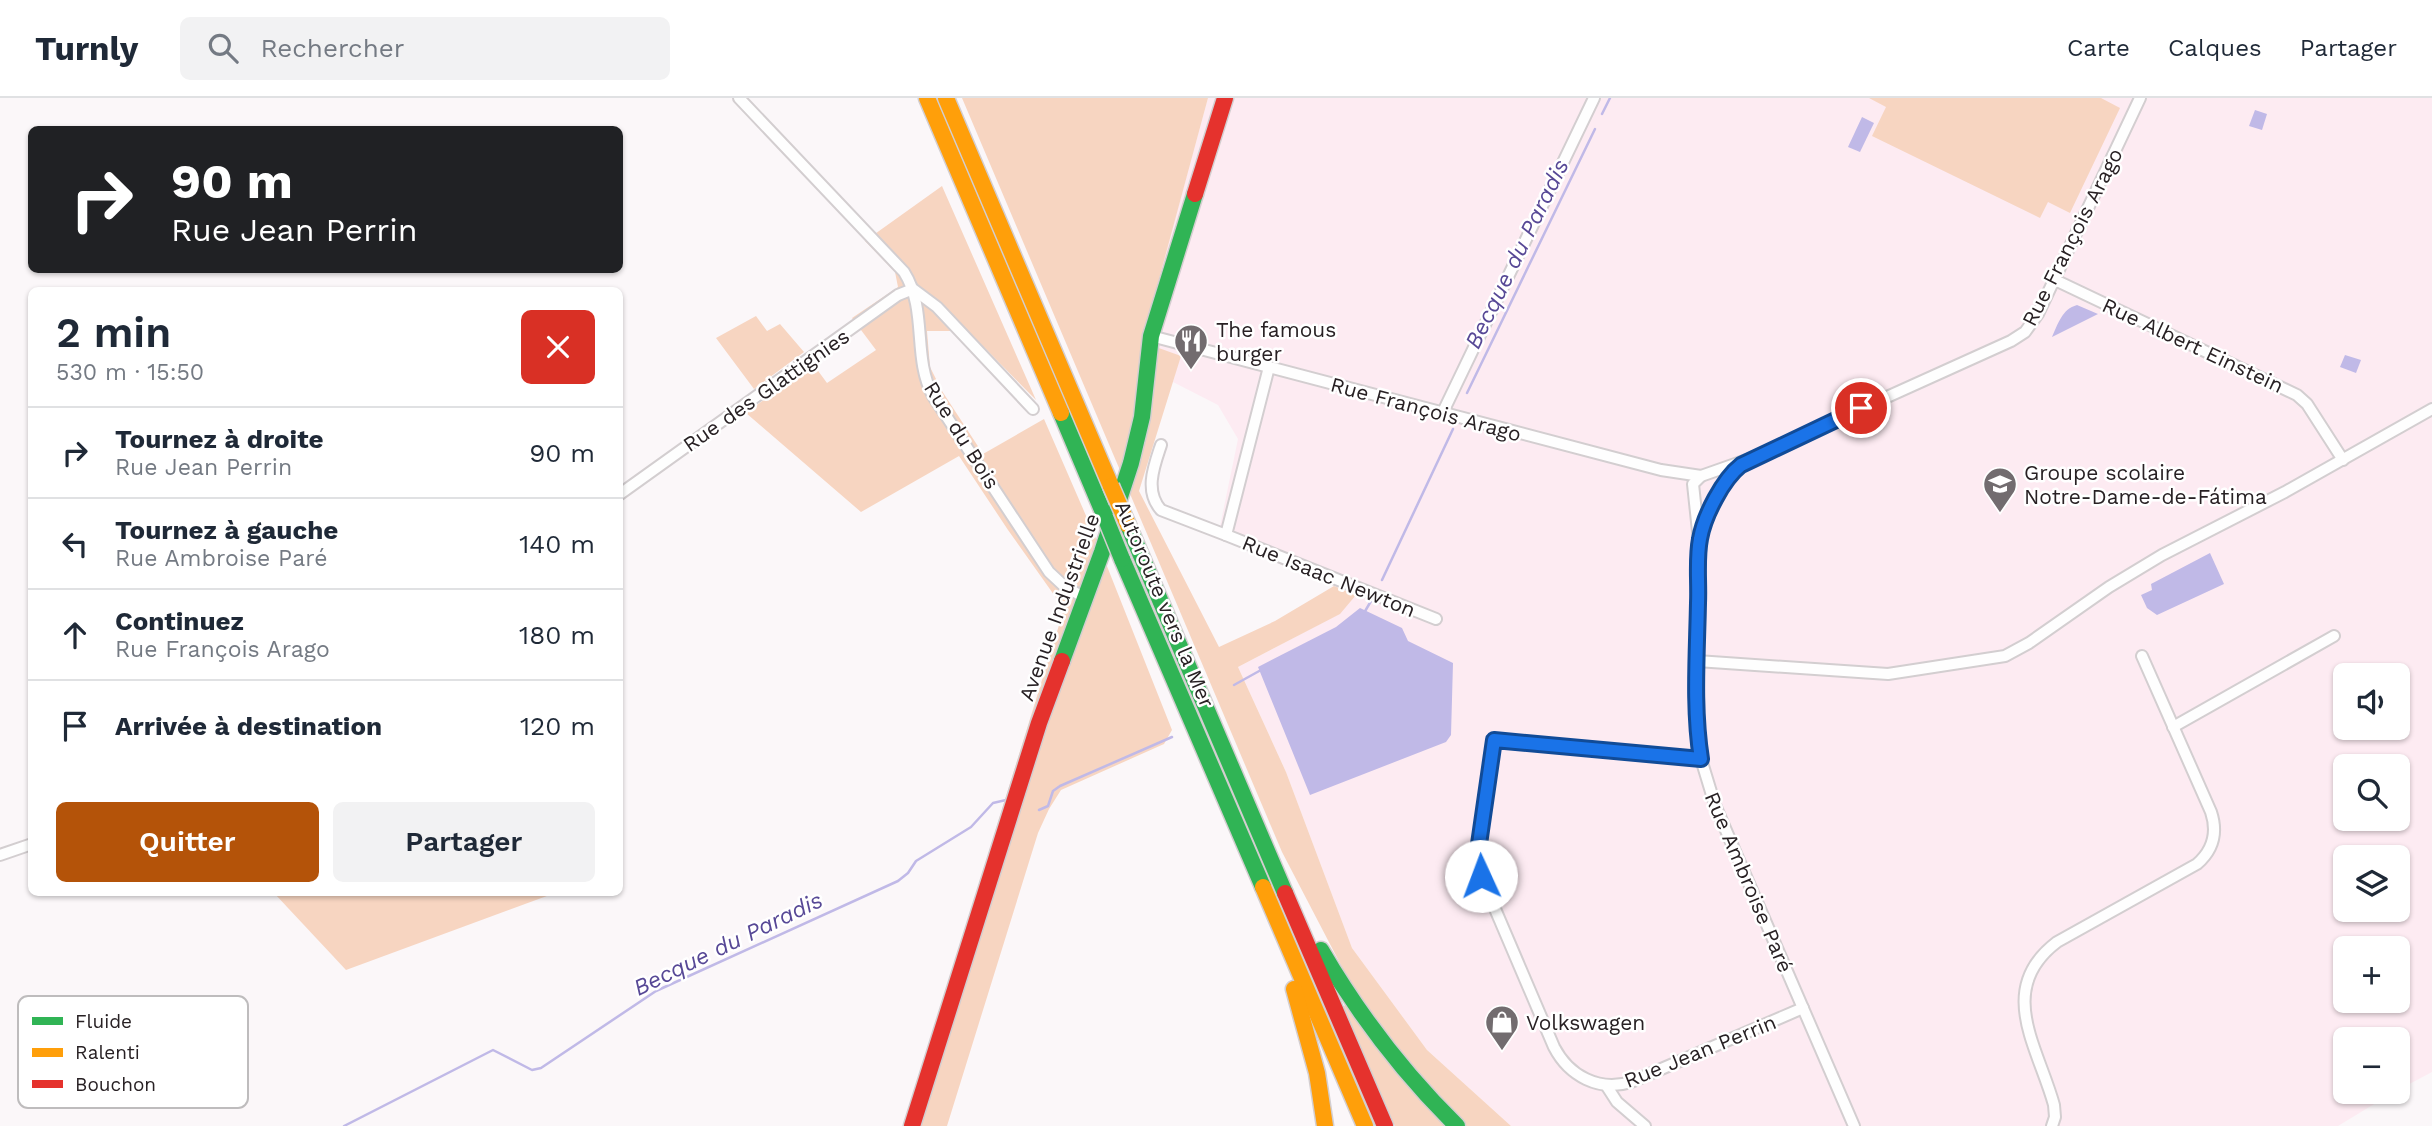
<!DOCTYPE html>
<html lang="fr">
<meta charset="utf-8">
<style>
:root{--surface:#fff;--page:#f2f2f3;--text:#1f2937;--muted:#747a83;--line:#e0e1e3;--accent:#b45309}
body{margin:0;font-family:"Work Sans",sans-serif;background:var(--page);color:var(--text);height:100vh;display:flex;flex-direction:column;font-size:26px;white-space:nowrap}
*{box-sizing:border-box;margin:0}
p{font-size:23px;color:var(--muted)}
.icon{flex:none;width:38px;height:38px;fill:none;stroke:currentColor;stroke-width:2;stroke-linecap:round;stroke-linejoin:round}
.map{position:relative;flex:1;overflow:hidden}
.sheet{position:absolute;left:28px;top:189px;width:595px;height:609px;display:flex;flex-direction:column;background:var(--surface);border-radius:10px;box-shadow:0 2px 5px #0004}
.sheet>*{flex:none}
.top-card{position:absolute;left:28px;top:28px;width:595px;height:147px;border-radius:10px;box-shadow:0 2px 5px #0004;background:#202124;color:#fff;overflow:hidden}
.tools{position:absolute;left:2333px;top:565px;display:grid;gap:14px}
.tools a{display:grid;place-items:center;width:77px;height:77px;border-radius:10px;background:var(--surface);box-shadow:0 2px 5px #0004;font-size:35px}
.pin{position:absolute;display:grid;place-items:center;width:60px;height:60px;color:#fff;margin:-30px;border:4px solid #fff;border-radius:50%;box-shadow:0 2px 7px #0007}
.me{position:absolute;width:77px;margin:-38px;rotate:358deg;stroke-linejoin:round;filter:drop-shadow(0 0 5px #0008)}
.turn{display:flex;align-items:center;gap:24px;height:147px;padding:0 28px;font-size:32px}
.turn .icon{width:91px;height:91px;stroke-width:2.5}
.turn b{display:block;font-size:49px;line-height:60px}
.round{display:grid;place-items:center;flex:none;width:74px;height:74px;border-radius:10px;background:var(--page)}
.overview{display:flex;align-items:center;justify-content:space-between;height:119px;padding:0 28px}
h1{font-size:42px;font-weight:600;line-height:52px}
.action{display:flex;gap:14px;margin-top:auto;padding:14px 28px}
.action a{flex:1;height:80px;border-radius:10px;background:var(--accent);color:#fff;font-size:28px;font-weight:600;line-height:80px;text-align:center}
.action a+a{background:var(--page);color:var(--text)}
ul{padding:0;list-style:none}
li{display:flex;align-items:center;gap:21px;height:91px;padding:0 28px;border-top:2px solid var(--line)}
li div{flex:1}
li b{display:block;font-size:26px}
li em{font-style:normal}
header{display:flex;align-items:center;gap:42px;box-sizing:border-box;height:98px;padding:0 35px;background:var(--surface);border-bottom:2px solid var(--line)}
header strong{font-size:33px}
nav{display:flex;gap:38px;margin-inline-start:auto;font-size:24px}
.search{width:490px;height:63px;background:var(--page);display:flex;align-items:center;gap:18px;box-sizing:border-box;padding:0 24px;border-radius:10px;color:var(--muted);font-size:26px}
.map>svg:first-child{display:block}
</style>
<header>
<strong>Turnly</strong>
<div class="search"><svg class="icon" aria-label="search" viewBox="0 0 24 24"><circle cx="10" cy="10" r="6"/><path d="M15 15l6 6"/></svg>Rechercher</div>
<nav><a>Carte</a><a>Calques</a><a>Partager</a></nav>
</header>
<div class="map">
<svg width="2432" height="1028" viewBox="0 0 2432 1028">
<rect width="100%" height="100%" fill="#fbf7f9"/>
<!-- built -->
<path fill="#fdebf2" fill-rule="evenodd" d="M1208,0H2432V974L2398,992V942H2345V994H2394L2338,1028H1511L1427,952L1352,850L1286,674L1238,569L1339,516L1355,497L1218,438L1238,341L1218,307L1173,284L1180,258L1141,245ZM2345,578H2398V630H2345ZM2345,668H2398V721H2345ZM2345,760H2398V812H2345ZM2345,850H2398V903H2345Z"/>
<!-- green -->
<g fill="#f7d5c1">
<polygon points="962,0 1208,0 1142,244 1181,258 1139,393 1219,549 1275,523 1334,488 1356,497 1340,516 1238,569 1286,674 1352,850 1427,952 1511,1028 1395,1028 1343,909 1356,896 1282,754"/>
<polygon points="1869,0 2101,0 2120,10 2070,115 2048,104 2040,120 1872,38 1886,9"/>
<polygon points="942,88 1036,302 968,233 927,233 930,269 942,293 983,356 1044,321 1097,443 1172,632 1164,646 1061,692 1049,711 1038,735 947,1028 904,1028 1064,511 1008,432 959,358 861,414 746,315 813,266 827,285 876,252 852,220 898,189 895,174 865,143"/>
<polygon points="756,218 767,233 780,226 804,254 754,291 716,240"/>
<polygon points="274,795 555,795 346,872"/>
</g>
<!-- water -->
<g fill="#c0b9e7">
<polygon points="2255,12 2267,16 2262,32 2249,28"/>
<polygon points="1862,19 1874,25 1860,54 1848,49"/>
<path d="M2077,207L2098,216L2052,239C2058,226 2062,211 2077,207Z"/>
<polygon points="2345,257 2361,262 2356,275 2340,269"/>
<polygon points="2210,455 2224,486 2157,517 2147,510 2141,497 2152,492 2151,486"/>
<polygon points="1360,510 1402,530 1408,543 1453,565 1451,637 1446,644 1310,697 1258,569 1336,529"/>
</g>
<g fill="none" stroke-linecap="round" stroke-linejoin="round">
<!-- stream -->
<g stroke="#c0b9e7" stroke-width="2.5">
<polyline points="1602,16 1610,0"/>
<polyline points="1467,295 1595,31"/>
<polyline points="1382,482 1453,331"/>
<polyline points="1364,515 1371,503"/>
<polyline points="1234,587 1261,572"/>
<polyline points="1039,712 1048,708 1053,693 1060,688 1172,639"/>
<polyline points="344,1028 493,952 532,972 541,970 656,893 898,783 908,775 916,763 971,729 993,705 1006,702"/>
</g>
<!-- street casing -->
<g stroke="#d3ced0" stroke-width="14">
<g id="street">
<path d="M739,0L904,174C928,212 912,259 933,298L1049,474L1064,488L1085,500"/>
<polyline points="2055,182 2297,297 2307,306 2343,362"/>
<polyline points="1151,238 1661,372 1701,378"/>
<polyline points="1269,269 1226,437 1436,521"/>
<polyline points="1442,316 1594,0"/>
<path d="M1161,347C1154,368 1144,393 1161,412L1226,437"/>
<polyline points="620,396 898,197 913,191 937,209 1033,311"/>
<path d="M1701,437C1707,414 1722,382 1740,367"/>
<polyline points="1697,563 1888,576 2005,558 2029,545 2109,489 2162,457 2285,394 2432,311"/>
<polyline points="2173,629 2334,538"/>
<path d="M1701,661L1495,642L1478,753L1481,778L1554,949C1569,978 1599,994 1631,984L1803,910"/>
<polyline points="0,757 32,746"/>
<polyline points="1606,987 1617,1004 1645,1028"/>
<polyline points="1854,1028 1715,707 1701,661 1696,625 1699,443 1693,386 1701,378 1752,360 2011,243 2025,234 2038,216 2140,0"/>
<path d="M2052,1028L2055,1019L2054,1007C2038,949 1995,891 2057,844L2197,766C2213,752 2218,735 2211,714L2142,558"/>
</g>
</g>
<!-- fast casing -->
<g stroke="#d3ced0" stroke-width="19">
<g id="fast">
<polyline points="1061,315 1105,419"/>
<polyline points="1128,427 1285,795"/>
<polyline points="1122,461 1263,789"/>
<polyline points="1062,563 1102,454 1131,365 1142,319 1151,238 1195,96"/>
<path d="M1321,852C1359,917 1403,975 1457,1028"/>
</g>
</g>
<!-- slow casing -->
<g stroke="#d3ced0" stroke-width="19">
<g id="slow">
<polyline points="927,0 1061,315"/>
<polyline points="946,0 1111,388"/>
<polyline points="1263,789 1365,1028"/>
<polyline points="1294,891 1317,975 1325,1028"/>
</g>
</g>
<!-- jam casing -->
<g stroke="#d3ced0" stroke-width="19">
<g id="jam">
<polyline points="1195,96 1225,0"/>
<polyline points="1285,795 1385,1028"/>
<polyline points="912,1028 1039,625 1062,563"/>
</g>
</g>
<!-- street -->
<use href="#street" stroke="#fefefe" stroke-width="10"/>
<!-- fast -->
<use href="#fast" stroke="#30b455" stroke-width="16"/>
<!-- slow -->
<use href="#slow" stroke="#ff9f0a" stroke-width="16"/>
<!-- jam -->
<use href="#jam" stroke="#e5322d" stroke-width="16"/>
<!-- fast-bridge casing -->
<g stroke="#d3ced0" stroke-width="19" stroke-linecap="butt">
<polyline id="fast-bridge" points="1105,419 1122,461"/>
</g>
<!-- slow-bridge casing -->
<g stroke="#d3ced0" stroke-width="19" stroke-linecap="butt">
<polyline id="slow-bridge" points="1111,388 1128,427"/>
</g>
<!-- fast-bridge -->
<use href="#fast-bridge" stroke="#30b455" stroke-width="16"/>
<!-- slow-bridge -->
<use href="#slow-bridge" stroke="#ff9f0a" stroke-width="16"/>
</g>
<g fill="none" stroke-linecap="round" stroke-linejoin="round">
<!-- route casing -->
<g stroke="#114b97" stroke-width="18">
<path id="route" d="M1481,778L1478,753L1494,642L1701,661C1693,610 1697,557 1698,505C1699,485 1696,461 1700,441C1704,418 1723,381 1741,367L1861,310"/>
</g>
<!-- route -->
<use href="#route" stroke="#1a73e8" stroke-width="12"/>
</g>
<!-- icons -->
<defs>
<g id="restaurant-pin" transform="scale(1.75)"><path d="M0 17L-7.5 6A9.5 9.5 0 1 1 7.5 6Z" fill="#726c6f" stroke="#fff"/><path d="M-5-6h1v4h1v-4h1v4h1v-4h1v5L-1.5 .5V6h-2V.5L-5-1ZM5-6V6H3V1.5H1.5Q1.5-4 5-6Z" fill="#fff"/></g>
<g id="school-pin" transform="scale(1.75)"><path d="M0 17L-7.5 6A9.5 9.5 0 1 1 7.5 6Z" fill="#726c6f" stroke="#fff"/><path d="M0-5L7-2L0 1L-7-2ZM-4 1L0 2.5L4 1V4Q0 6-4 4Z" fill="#fff"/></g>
<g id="shop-pin" transform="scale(1.75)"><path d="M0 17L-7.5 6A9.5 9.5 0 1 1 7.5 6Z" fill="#726c6f" stroke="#fff"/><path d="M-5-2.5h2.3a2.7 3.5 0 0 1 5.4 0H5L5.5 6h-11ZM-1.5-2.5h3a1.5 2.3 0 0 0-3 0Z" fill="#fff"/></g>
</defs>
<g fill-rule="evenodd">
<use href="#restaurant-pin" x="1191" y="243"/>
<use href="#school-pin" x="2000" y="386"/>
<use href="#shop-pin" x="1502" y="924"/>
</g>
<g text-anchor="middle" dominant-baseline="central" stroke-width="5" stroke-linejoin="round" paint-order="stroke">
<!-- street labels -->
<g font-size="21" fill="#282124" stroke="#fff">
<text transform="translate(2072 139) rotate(-63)">Rue François Arago</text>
<text transform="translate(2193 247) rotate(25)">Rue Albert Einstein</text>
<text transform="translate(766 292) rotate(-35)">Rue des Glattignies</text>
<text transform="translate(1426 311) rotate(15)">Rue François Arago</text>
<text transform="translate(962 337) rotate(58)">Rue du Bois</text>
<text transform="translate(1329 478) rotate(22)">Rue Isaac Newton</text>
<text transform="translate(1165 506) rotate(67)">Autoroute vers la Mer</text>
<text transform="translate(1059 509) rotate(-70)">Avenue Industrielle</text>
<text transform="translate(1749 784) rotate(67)">Rue Ambroise Paré</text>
<text transform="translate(1700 953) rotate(-22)">Rue Jean Perrin</text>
</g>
<!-- poi labels -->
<g font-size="21" fill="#282124" stroke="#fff" text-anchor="start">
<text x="1216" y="231">The famous<tspan x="1216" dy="24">burger</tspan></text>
<text x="2024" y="374">Groupe scolaire<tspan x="2024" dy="24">Notre-Dame-de-Fátima</tspan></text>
<text x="1526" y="924">Volkswagen</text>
</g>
<!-- water labels -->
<g font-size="23" font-style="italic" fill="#574896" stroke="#fff">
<text transform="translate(1517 156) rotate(-64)">Becque du Paradis</text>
<text transform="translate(728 846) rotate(-26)">Becque du Paradis</text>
</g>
</g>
<!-- legend -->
<rect x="18" y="898" width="230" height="112" rx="10" fill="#fff" stroke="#bebcbd" stroke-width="2"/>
<rect x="32" y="919" width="31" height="8" fill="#30b455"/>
<rect x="32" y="950" width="31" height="9" fill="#ff9f0a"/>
<rect x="32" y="982" width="31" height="8" fill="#e5322d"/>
<g font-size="19" fill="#282124">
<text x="75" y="930">Fluide</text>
<text x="75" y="961">Ralenti</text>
<text x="75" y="993">Bouchon</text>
</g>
</svg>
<div class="tools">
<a><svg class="icon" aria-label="sound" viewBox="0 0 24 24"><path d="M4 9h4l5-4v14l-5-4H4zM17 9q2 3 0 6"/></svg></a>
<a><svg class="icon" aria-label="search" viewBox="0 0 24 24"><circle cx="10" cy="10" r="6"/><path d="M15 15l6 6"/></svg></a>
<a><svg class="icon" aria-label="layers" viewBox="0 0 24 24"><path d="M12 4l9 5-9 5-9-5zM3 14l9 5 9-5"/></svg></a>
<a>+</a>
<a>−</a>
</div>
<div class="pin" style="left:1861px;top:310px;background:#d93025"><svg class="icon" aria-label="arrive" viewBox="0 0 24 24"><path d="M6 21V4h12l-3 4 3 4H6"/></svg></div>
<svg class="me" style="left:1481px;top:778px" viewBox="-20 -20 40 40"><circle r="19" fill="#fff"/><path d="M0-13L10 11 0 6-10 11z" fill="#1a73e8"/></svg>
<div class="top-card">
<div class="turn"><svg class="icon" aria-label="right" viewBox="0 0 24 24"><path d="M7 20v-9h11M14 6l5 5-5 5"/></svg><div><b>90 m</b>Rue Jean Perrin</div></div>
</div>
<section class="sheet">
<div class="overview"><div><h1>2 min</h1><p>530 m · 15:50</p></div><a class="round" style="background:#d93025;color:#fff"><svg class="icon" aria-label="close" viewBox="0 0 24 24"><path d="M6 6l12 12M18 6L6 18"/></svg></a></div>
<ul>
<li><svg class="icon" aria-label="right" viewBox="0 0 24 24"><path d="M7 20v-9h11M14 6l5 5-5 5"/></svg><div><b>Tournez à droite</b><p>Rue Jean Perrin</p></div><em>90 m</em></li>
<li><svg class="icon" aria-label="left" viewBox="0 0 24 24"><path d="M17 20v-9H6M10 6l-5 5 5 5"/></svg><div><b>Tournez à gauche</b><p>Rue Ambroise Paré</p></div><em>140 m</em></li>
<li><svg class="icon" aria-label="ahead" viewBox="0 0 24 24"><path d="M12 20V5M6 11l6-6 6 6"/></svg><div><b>Continuez</b><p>Rue François Arago</p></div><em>180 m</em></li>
<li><svg class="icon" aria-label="arrive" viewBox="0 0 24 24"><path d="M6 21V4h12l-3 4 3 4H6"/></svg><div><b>Arrivée à destination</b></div><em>120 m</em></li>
</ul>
<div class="action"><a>Quitter</a><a>Partager</a></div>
</section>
</div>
